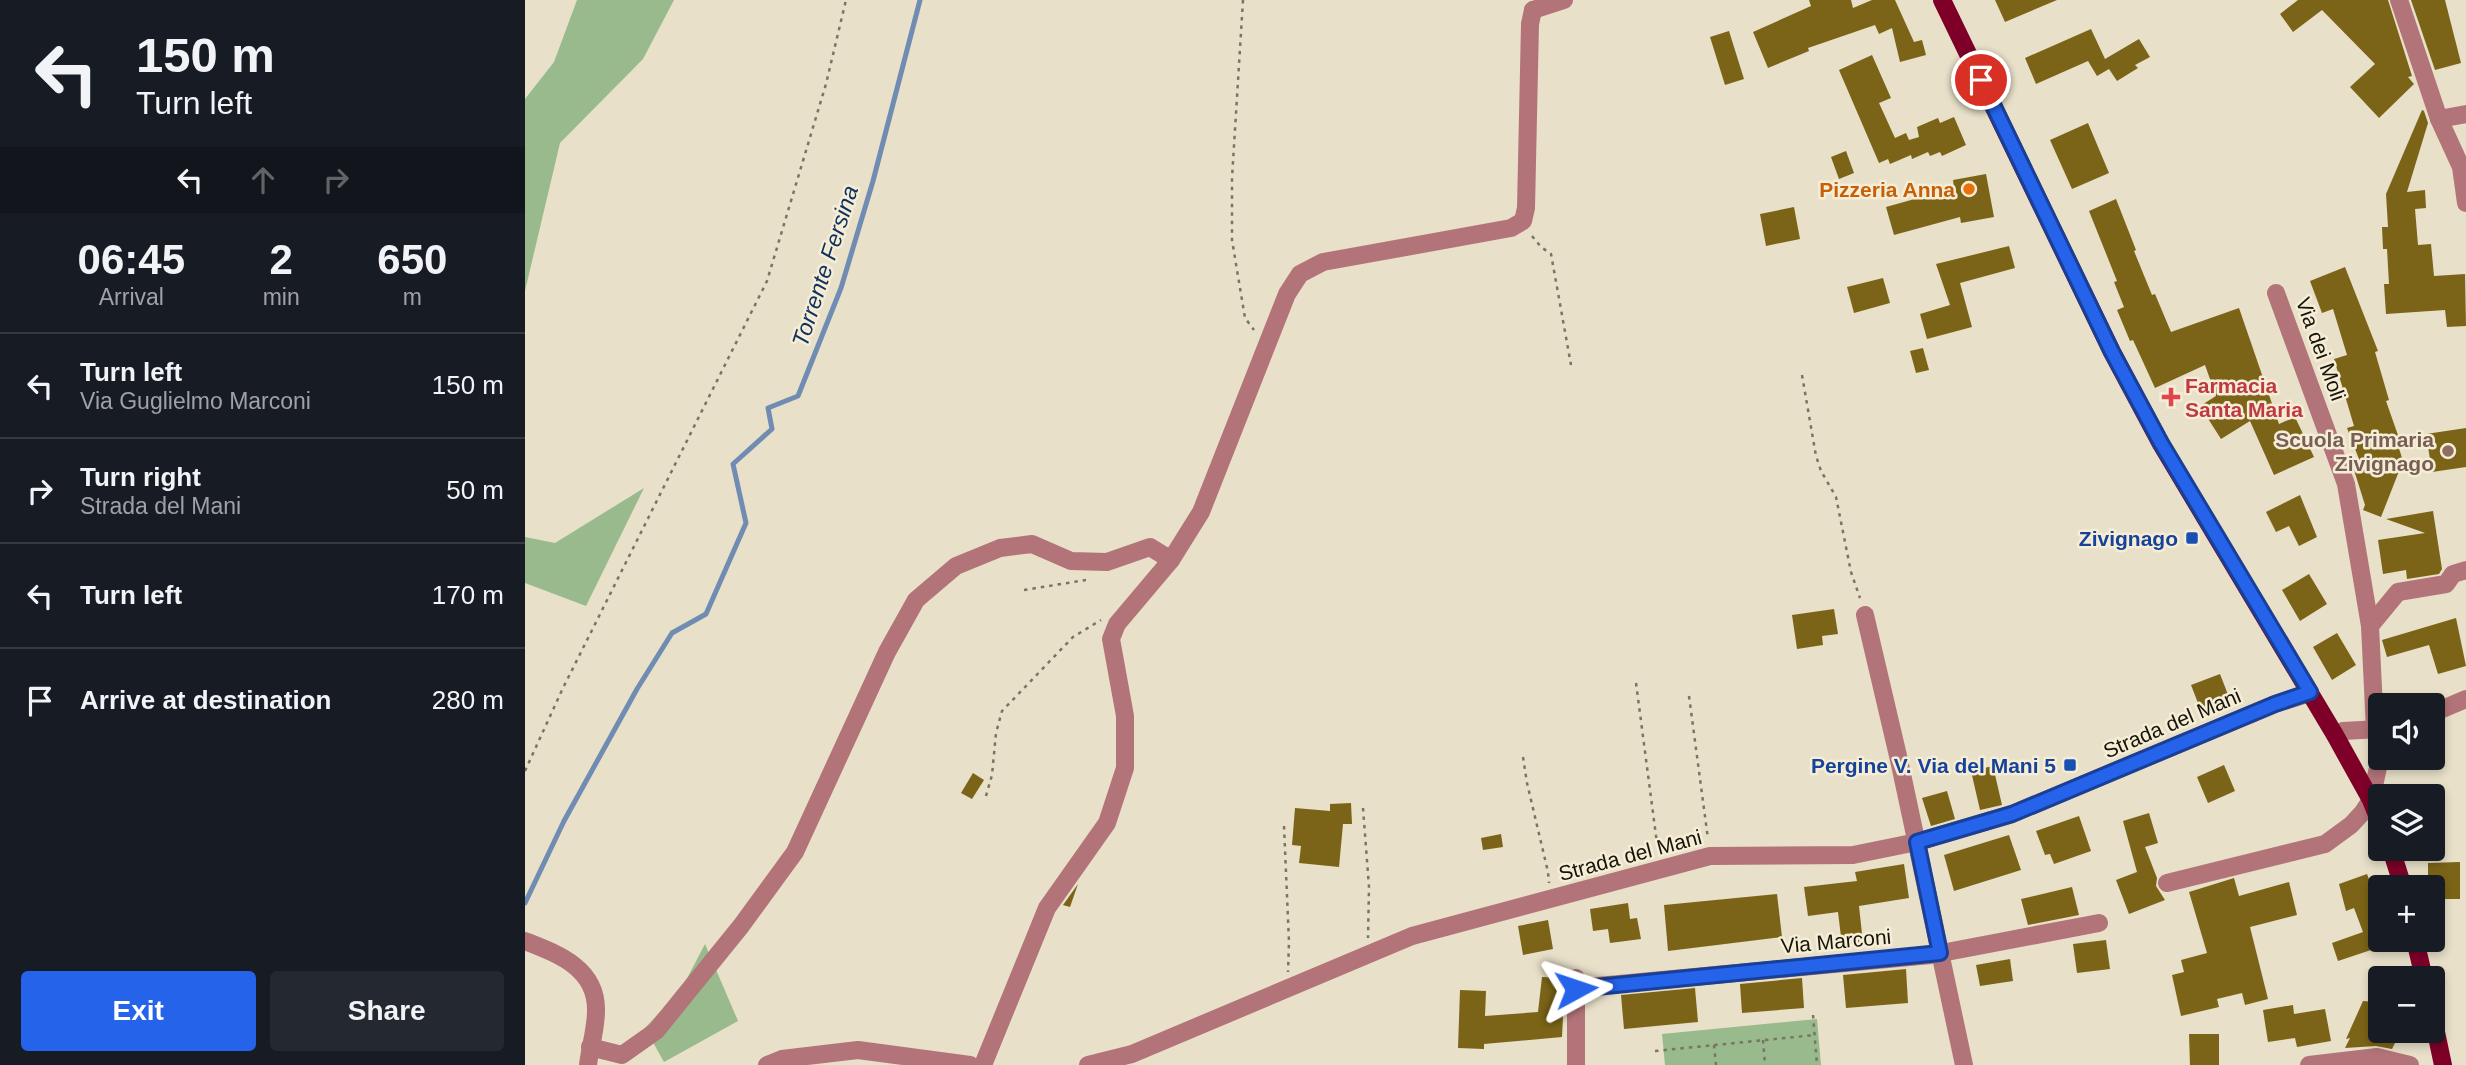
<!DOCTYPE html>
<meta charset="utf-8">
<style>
:root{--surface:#171b24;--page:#242831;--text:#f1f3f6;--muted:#9ea1a6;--line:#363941;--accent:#2563eb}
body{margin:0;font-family:Helvetica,sans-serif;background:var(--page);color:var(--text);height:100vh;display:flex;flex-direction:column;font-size:26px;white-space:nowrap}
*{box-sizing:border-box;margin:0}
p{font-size:23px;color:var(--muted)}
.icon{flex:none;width:38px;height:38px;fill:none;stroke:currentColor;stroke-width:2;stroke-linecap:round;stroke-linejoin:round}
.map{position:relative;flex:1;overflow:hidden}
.side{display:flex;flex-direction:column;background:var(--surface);width:525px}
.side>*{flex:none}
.hud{background:#171b24;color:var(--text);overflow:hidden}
.tools{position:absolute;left:1843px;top:693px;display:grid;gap:14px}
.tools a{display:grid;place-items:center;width:77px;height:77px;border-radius:7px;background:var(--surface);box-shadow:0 4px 10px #0003;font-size:35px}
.pin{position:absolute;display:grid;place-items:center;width:60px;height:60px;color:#fff;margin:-30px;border:4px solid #fff;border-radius:50%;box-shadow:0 2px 7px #0007}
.me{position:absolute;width:77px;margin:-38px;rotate:85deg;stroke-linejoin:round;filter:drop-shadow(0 0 5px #0008)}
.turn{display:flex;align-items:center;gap:24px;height:147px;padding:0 21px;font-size:32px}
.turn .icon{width:91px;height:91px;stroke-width:2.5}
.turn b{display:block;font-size:49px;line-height:60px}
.lanes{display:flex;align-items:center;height:66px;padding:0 21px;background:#0003;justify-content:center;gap:35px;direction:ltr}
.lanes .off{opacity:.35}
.eta{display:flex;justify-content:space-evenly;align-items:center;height:119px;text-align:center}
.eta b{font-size:42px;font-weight:800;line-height:49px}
.primary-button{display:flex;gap:14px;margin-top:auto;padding:14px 21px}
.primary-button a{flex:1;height:80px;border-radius:7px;background:var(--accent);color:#fff;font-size:28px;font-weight:800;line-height:80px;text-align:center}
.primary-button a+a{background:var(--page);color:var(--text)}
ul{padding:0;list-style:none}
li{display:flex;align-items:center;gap:21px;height:105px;padding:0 21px;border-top:2px solid var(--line)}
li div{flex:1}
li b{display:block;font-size:26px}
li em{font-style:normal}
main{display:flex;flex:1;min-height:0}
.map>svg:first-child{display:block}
</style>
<main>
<section class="side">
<div class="hud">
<div class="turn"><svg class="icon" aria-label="left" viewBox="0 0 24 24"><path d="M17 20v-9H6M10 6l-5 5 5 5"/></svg><div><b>150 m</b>Turn left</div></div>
<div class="lanes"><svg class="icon" aria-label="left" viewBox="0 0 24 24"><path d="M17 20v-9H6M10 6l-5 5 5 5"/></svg><svg class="icon off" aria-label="ahead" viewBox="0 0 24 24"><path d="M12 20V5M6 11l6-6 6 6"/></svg><svg class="icon off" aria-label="right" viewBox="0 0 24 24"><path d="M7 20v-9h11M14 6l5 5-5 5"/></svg></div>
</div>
<div class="eta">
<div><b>06:45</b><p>Arrival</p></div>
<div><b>2</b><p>min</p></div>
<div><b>650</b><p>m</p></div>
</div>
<ul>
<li><svg class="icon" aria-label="left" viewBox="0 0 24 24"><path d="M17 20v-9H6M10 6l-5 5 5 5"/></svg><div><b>Turn left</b><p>Via Guglielmo Marconi</p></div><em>150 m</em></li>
<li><svg class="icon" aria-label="right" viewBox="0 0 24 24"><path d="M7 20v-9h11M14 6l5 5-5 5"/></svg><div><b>Turn right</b><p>Strada del Mani</p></div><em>50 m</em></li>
<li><svg class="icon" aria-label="left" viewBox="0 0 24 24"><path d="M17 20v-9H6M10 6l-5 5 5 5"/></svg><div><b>Turn left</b></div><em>170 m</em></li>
<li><svg class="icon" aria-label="arrive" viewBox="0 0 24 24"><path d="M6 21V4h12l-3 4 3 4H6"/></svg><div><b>Arrive at destination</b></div><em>280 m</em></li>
</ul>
<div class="primary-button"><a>Exit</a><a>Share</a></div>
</section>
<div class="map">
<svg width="1941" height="1065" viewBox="0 0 1941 1065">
<rect width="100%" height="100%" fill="#e8e0c8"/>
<!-- green -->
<g fill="#99ba8d">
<polygon points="52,0 149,0 118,59 35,143 0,291 0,99 29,62"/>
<polygon points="119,488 61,606 0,583 0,537 30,543"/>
<polygon points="180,944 213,1021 139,1062 120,1028 157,988"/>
<polygon points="1292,1019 1296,1065 1140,1065 1137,1034"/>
</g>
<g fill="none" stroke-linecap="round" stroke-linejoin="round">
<!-- stream -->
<polyline stroke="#708cb2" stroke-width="5" points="0,903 39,821 112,689 147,633 181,614 221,523 208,464 247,429 243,408 273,396 316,288 348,181 395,0"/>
</g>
<!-- building -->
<g fill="#7b6417">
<polygon points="1284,0 1326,0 1328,8 1347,0 1370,0 1389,42 1397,40 1401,55 1375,62 1367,28 1354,34 1350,25 1283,48 1284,51 1243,68 1228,32 1286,6"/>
<polygon points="1470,0 1532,0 1480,22"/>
<polygon points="1773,0 1863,0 1887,76 1883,77 1889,84 1854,118 1825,87 1850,64 1797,10 1768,32 1755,14"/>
<polygon points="1886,0 1920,0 1936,63 1910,70"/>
<polygon points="1566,29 1580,59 1614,39 1625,57 1610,65 1613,68 1592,81 1582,66 1584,69 1572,76 1563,61 1511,84 1500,58"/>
<polygon points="1204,31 1219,79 1200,85 1185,37"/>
<polygon points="1347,55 1366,98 1354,103 1370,138 1381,133 1384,140 1394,137 1392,127 1413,118 1415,123 1429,117 1441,145 1417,156 1415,152 1405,156 1403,152 1387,159 1386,155 1365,164 1363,159 1354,163 1314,70"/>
<polygon points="1897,110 1899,111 1903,123 1882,192 1900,190 1901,208 1890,209 1893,245 1906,244 1909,276 1940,274 1941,326 1922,327 1920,310 1861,314 1859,284 1864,284 1862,249 1858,249 1857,227 1863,227 1861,194"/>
<polygon points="1563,123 1584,173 1547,189 1525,140"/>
<polygon points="1321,151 1329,173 1314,179 1306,157"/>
<polygon points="1461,174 1469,217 1436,223 1435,217 1369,235 1361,207 1429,188 1428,180"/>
<polygon points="1591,199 1611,250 1609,251 1627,295 1630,294 1646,332 1714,308 1754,424 1770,417 1789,457 1749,475 1725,421 1696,439 1675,406 1691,396 1680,365 1630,388 1608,340 1605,341 1592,310 1599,307 1589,282 1592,281 1564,211"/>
<polygon points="1269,207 1275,239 1241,246 1235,214"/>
<polygon points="1484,246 1490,268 1435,283 1447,327 1402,339 1395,314 1425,305 1411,264"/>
<polygon points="1820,267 1853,351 1850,352 1864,400 1861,401 1874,438 1871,439 1878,461 1856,517 1838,510 1840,505 1829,470 1837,467 1822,428 1829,426 1809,359 1822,355 1808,309 1797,313 1785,281"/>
<polygon points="1358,278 1365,303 1329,313 1322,287"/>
<polygon points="1398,348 1404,370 1391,373 1385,351"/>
<polygon points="1941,428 1941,467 1907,472 1901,434"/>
<polygon points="1775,495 1792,537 1774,546 1764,526 1751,532 1741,512"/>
<polygon points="1908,511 1917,569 1914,574 1882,579 1881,570 1858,574 1853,540 1900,533 1861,519"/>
<polygon points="1784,574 1802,604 1775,621 1757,590"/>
<polygon points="1309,609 1313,634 1297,636 1298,645 1272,649 1267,615"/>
<polygon points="1931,618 1941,666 1913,674 1904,645 1862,657 1857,640"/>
<polygon points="1812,633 1831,665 1807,680 1788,647"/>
<polygon points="1695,674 1707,705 1678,716 1666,685"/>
<polygon points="1699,765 1710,791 1683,803 1672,777"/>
<polygon points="1468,766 1477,805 1455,810 1446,771"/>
<polygon points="448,773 459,780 447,799 436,793"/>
<polygon points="1422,791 1430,819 1406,826 1397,798"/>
<polygon points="826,803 827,824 818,824 814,867 774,863 776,846 767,845 770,808 805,811 805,804"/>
<polygon points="1624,813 1633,843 1620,847 1632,878 1631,886 1640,900 1604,914 1591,880 1612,872 1598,821"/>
<polygon points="1554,816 1566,851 1529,864 1525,854 1520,855 1511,831"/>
<polygon points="976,834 978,847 958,850 956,838"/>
<polygon points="1484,835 1496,870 1429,891 1419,855"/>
<polygon points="1935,862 1935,899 1908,899 1908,887 1903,887 1903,863"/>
<polygon points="1379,864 1384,898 1334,906 1338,943 1317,945 1313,912 1283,916 1279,887 1332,881 1330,872"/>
<polygon points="1842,874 1855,908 1855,947 1813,961 1807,943 1838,932 1829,908 1821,911 1814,884"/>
<polygon points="1709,878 1714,896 1764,882 1772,915 1725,927 1743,999 1720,1005 1717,993 1692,999 1694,1007 1656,1016 1647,975 1659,972 1656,960 1682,953 1664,892"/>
<polygon points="553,884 545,907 538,905"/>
<polygon points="1547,887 1554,915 1503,925 1496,899"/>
<polygon points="1252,894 1257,937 1143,951 1139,905"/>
<polygon points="1103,903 1105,919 1112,918 1116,939 1085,943 1083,929 1068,931 1065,909"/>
<polygon points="1023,920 1028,949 998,955 993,926"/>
<polygon points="1581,940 1585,969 1552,973 1548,944"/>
<polygon points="1485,959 1488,981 1455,986 1451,965"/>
<polygon points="1381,969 1383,1003 1321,1008 1318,975"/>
<polygon points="1017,977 1040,978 1037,1037 959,1044 959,1049 933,1048 935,990 961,991 960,1016 1013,1012"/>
<polygon points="1277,978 1279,1008 1217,1013 1215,984"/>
<polygon points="1170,988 1173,1022 1099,1029 1096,995"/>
<polygon points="1838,1001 1851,1002 1855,1006 1855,1031 1876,1031 1867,1049 1851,1046 1820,1048 1825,1038 1821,1039"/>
<polygon points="1768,1005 1769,1014 1800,1009 1806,1041 1772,1047 1770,1038 1743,1042 1738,1010"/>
<polygon points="1664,1034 1694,1034 1694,1065 1665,1065"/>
</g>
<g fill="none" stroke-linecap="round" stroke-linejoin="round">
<!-- path -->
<g stroke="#797464" stroke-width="2.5" stroke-dasharray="3.5 5" stroke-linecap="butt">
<polyline points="718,0 707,178 707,240 720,318 729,330"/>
<polyline points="1007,236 1016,247 1026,254 1046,365"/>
<polyline points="1277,375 1291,456 1296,471 1311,497 1326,572 1335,598"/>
<polyline points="499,590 561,580"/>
<polyline points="1111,683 1133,851"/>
<polyline points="1164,696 1183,839"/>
<polyline points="998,757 1002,783 1023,872 1024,883"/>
<polyline points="0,771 37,690 242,281 301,84 321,0"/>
<polyline points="461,796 467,775 471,733 477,711 548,637 576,620"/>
<polyline points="838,808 844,887 843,938"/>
<polyline points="759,826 764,942 763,972"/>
<polyline points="1288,1015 1292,1065"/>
<polyline points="1238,1040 1240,1065"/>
<polyline points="1189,1045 1191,1065"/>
<polyline points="1130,1051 1290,1035"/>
</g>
<!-- minor -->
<g stroke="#b37479" stroke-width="18">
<polyline points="1874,0 1914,119"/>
<polyline points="1008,10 1039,0"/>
<polyline points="1941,114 1914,119 1936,167 1941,203"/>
<polyline points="1751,293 1821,484 1845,626 1850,730"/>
<polyline points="1340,615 1374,760 1439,1065"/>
<polyline points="1845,626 1873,592 1921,584 1928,574 1941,570"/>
<polyline points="1908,713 1941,699"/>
<polyline points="1810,735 1818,731 1855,729"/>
<polyline points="1642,883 1800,844 1826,825 1838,812 1846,800 1855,758"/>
<path d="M0,941C33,954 72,968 71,1011C71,1029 65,1047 63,1065"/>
<polyline points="1051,978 1051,1065"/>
<polyline points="1051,988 1406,955 1574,923"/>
<polyline points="65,1047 97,1055 131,1031 216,926 270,852 362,652 391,600 431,566 475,548 507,544 546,561 582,562 625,547 646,560"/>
<polyline points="242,1065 257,1059 333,1050 445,1065"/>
<polyline points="458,1065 522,908 582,823 600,768 600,716 586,639 592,624 646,560 676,512 762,294 775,274 798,262 986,228 998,221 1001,208 1005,24 1008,10"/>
<polyline points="563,1065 607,1054 887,936 1185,856 1328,855 1392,842 1487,814 1750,704 1785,693"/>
<polyline points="1784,1065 1852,1057 1885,1065"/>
</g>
<!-- major -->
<g stroke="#7e0028" stroke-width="18">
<polyline points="1417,0 1587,352 1636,444 1810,735 1846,800 1855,822"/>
<polyline points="1866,849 1878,887"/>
<polyline points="1890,940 1899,978"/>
<polyline points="1908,1018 1918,1065"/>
</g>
</g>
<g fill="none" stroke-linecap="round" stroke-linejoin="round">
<!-- route casing -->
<g stroke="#184099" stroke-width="18">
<polyline id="route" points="1051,989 1415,953 1392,842 1487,814 1750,704 1785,692 1636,443 1587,352 1456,80"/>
</g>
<!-- route -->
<use href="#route" stroke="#2563eb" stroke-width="12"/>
</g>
<!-- markers -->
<circle fill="#e8710a" stroke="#f5edd5" stroke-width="2.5" cx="1444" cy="189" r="7"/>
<path fill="#e0444e" stroke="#f5edd5" stroke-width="2.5" d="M1642.5 386.5h7v7h7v7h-7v7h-7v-7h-7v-7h7z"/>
<circle fill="#8d6e63" stroke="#f5edd5" stroke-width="2.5" cx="1923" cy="451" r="7"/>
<g fill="#1a4fb4" stroke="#f5edd5" stroke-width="2.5">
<rect x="1660" y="531" width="14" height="14" rx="3.5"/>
<rect x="1538" y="758" width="14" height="14" rx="3.5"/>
</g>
<g text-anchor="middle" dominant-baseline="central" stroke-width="5" stroke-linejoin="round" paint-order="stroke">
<!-- food labels -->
<g font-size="21" font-weight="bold" fill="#c56008" stroke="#f5edd5" text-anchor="end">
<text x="1430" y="189">Pizzeria Anna</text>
</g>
<!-- street labels -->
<g font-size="21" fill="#16140b" stroke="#f5edd5">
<text transform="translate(1796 349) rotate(70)">Via dei Moli</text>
<text transform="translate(1647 723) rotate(-23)">Strada del Mani</text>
<text transform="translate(1105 855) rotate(-15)">Strada del Mani</text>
<text transform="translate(1311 941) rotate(-5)">Via Marconi</text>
</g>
<!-- health labels -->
<g font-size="21" font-weight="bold" fill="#be3a42" stroke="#f5edd5" text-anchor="start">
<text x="1660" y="385">Farmacia<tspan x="1660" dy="24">Santa Maria</tspan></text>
</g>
<!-- education labels -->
<g font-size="21" font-weight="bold" fill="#785e54" stroke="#f5edd5" text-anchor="end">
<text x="1909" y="439">Scuola Primaria<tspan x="1909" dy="24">Zivignago</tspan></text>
</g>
<!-- transit labels -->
<g font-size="21" font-weight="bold" fill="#164399" stroke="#f5edd5" text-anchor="end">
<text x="1653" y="538">Zivignago</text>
<text x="1531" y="765">Pergine V. Via del Mani 5</text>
</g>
<!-- water labels -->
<g font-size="23" font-style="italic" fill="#0f315e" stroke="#f5edd5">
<text transform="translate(300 266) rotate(-72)">Torrente Fersina</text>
</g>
</g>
</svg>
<div class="tools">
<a><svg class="icon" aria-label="sound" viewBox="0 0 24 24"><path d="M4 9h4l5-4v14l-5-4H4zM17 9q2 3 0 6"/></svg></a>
<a><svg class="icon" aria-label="layers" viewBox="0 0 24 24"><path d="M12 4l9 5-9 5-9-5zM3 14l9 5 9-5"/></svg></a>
<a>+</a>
<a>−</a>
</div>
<div class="pin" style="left:1456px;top:80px;background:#d93025"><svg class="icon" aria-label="arrive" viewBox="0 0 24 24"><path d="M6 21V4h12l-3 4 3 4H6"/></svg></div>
<svg class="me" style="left:1051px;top:989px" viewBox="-20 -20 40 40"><path d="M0-17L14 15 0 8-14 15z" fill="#2563eb" stroke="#fff" stroke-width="4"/></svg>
</div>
</main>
